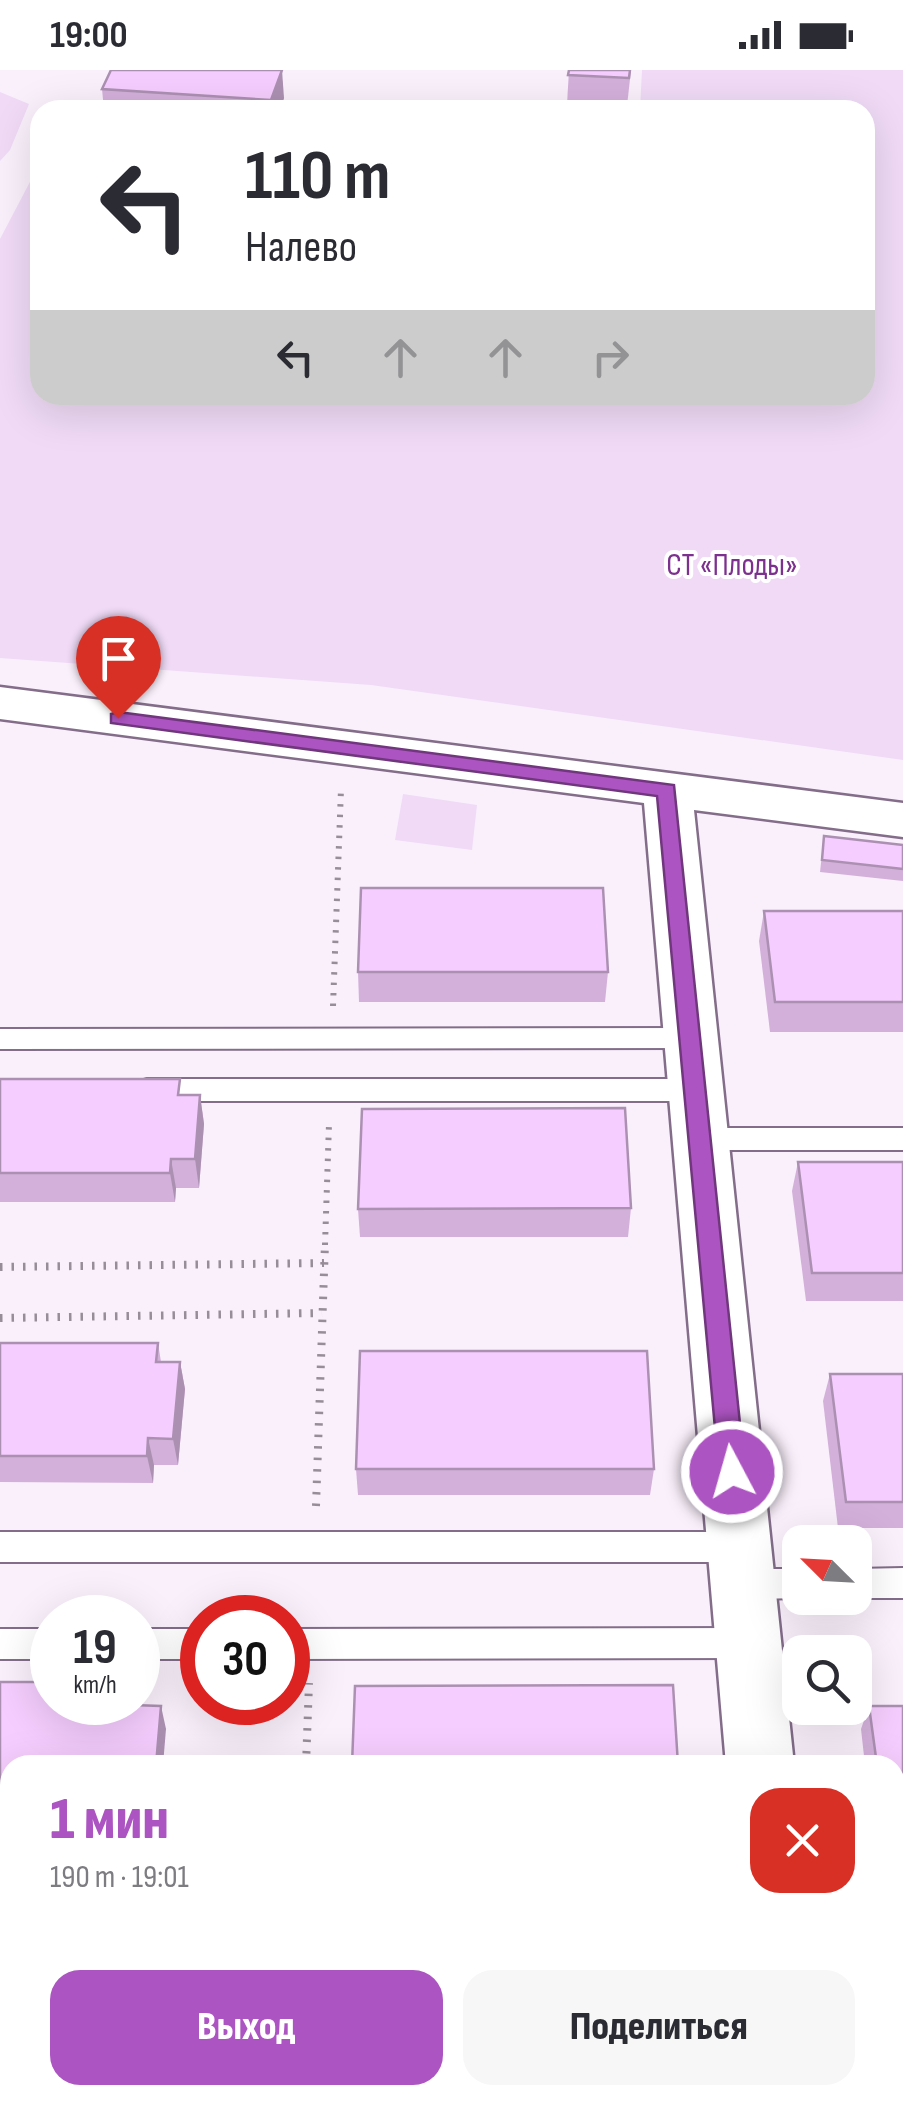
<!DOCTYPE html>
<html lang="ru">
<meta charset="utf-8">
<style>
:root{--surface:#fff;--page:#f7f7f7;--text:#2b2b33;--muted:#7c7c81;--accent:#ac54c1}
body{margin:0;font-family:"Sofia Sans Condensed",sans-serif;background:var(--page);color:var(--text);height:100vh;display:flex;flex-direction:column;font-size:38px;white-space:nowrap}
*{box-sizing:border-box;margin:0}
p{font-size:32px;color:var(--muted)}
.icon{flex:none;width:55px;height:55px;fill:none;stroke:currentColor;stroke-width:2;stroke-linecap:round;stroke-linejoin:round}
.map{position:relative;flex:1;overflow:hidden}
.side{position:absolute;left:0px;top:1685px;width:905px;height:350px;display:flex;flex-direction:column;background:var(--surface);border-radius:30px 30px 0 0;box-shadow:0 10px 40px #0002}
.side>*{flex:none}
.guide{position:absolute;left:30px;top:30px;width:845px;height:305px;border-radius:30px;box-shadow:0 10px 40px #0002;background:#fff;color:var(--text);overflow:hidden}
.needle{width:65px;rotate:294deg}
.tools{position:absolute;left:782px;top:1455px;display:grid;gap:20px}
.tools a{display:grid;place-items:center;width:90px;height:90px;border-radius:20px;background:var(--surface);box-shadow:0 10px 40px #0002;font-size:50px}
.speed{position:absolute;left:30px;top:1525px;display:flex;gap:20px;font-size:50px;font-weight:700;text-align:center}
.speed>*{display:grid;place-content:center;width:130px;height:130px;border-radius:50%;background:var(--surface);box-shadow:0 10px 40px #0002;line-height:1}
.speed small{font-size:25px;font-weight:400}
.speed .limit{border:15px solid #d22;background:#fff;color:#111}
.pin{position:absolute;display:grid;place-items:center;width:85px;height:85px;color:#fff;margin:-102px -42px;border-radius:50% 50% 50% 0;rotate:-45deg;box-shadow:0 0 10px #0007}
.pin .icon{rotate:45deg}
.me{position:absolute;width:110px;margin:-55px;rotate:354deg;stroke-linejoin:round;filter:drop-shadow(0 0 8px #0008)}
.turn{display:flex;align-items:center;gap:35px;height:210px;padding:0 50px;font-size:45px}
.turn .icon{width:130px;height:130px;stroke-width:2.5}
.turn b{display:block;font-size:70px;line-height:85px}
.lanes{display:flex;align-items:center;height:95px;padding:0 50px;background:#0003;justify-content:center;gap:50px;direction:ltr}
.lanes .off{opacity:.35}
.round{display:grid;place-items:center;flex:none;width:105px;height:105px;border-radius:30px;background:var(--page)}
.overview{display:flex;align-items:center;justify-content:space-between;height:170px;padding:0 50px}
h1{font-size:60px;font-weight:800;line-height:75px;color:var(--accent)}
.action{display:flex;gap:20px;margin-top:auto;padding:20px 50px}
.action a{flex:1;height:115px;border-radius:30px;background:var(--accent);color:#fff;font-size:40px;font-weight:800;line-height:115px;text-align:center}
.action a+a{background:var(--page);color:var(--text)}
.status{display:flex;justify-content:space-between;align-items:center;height:70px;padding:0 50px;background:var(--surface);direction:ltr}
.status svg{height:28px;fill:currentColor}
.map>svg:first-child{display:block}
</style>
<div class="status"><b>19:00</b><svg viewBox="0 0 49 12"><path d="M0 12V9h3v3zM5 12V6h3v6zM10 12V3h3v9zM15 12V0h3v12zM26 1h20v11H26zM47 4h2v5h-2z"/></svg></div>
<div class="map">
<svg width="903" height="2035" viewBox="0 0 903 2035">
<rect width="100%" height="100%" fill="#faf0fc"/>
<!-- green -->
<g fill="#f0daf6">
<polygon points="642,0 903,0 903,690 371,615 0,588 0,169 32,108 40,109 40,325 865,325 865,40 640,40"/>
<polygon points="0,22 29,34 10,80 0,91"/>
<polygon points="403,724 477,735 472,780 395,770"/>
</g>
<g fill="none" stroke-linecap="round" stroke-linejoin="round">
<!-- lane casing -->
<g stroke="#836d89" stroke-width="4">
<g id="lane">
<polygon points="690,958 700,961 704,968 700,975 690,978 0,979 0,959"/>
<polygon points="147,1009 695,1009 705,1012 709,1020 705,1028 695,1031 147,1031 137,1028 133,1020 137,1012"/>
<polygon points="700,1058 903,1058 903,1080 700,1080 690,1077 686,1069 690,1061"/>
<polygon points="0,1462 739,1462 750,1467 755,1477 750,1487 739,1492 0,1492"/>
<polygon points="903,1498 903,1528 851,1528 855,1528 855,1499"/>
<polygon points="743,1499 800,1499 800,1528 804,1528 743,1529 732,1525 727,1514 732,1503"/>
<polygon points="748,1558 760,1562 765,1573 760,1584 748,1588 288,1589 288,1559"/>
<rect x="0" y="1559" width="52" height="30"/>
<rect x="138" y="1559" width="64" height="30"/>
<rect x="895" y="1944" width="8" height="38"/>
</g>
</g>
<!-- street casing -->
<g stroke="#836d89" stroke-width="5">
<g id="street">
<polygon points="0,617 903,733 903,767 694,740 794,1695 726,1695 644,733 0,649"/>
<rect x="0" y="1884" width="10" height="74"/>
<polygon points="753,2025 829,2025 830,2035 754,2035"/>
</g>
</g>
<!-- path-far1 -->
<g stroke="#978d99" stroke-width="6" stroke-dasharray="2.5 8" stroke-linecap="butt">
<polyline points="333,936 341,719"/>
<polyline points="325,1175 329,1054"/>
</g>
<!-- path -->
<g stroke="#978d99" stroke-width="8" stroke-dasharray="2.5 9" stroke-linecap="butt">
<polyline points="0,1197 324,1193"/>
<polyline points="0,1248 322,1243"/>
<polyline points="316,1436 325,1173"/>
<polyline points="306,1695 309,1613"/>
<polyline points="14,2035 15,2025"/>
</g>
<!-- lane -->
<use href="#lane" fill="#fff" fill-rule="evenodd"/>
<!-- street -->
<use href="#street" fill="#fff" fill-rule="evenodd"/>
</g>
<!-- wall -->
<g fill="#d3b0da">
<polygon points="569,0 631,0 627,36 567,34"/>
<polygon points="102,19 284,28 280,40 104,40"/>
<polygon points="824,766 903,775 903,811 820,802"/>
<polygon points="764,841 903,841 903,962 770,962 759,871"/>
<polygon points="358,902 608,902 605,932 359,932"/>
<polygon points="0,1009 182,1025 200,1025 204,1054 199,1118 176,1118 175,1132 0,1132"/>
<polygon points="798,1092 903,1092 903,1231 806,1231 792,1121"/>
<polygon points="631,1138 628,1167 360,1167 358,1139"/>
<polygon points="0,1273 158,1273 161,1292 180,1292 185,1319 178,1395 154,1395 153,1413 0,1412"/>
<polygon points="830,1304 903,1304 903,1458 838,1458 823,1331"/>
<polygon points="356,1399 654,1399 650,1425 358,1425"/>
<polygon points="0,1612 138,1632 138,1623 141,1635 166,1659 10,1695 10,1770 0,1770"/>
<polygon points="869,1636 903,1636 903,1816 895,1816 895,1695 865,1695 861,1659"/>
</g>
<!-- shaded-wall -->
<g fill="#ac90b2">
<polygon points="282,0 284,28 280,40 272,40 271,30"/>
<polygon points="200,1025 204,1054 199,1118 195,1089"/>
<polygon points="171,1089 176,1118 175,1132 170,1103"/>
<polygon points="180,1292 185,1319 178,1395 173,1369"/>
<polygon points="148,1368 154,1395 153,1413 147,1386"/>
<polygon points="161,1636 166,1659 163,1695 156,1695"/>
</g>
<!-- building -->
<g fill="#f5cdfe" stroke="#ac90b2" stroke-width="2.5">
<polygon points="111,0 282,0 271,30 102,19"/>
<polygon points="569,0 630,0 629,8 568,5"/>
<polygon points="824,766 903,775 903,799 822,790"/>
<polygon points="361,818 603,818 608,902 358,902"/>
<polygon points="764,841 903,841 903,932 775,932"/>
<polygon points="0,1009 180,1009 178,1025 200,1025 195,1089 171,1089 170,1103 0,1103"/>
<polygon points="625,1038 631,1138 358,1139 362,1039"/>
<polygon points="798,1092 903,1092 903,1203 812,1203"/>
<polygon points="0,1273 158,1273 156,1292 180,1292 173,1369 148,1368 147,1386 0,1386"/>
<polygon points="360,1281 647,1281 654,1399 356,1399"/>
<polygon points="830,1304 903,1304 903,1432 846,1432"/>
<polygon points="0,1612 52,1612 52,1632 132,1632 132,1635 161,1636 156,1695 10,1695 10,1748 0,1748"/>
<polygon points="673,1615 678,1695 352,1695 355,1616"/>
<polygon points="869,1636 903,1636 903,1795 895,1795 895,1695 877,1695"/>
<polygon points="47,2025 653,2025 654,2035 46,2035"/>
</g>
<!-- route -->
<polygon fill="#ac54c1" stroke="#70377d" stroke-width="2.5" points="118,642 674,715 745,1402 741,1411 732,1414 723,1411 719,1402 657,726 111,653 111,644"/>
<g text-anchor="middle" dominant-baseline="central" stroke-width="8" stroke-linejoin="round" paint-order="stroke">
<!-- park labels -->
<g font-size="32" fill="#7c318e" stroke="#fff">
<text x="732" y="495">СТ «Плоды»</text>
</g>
</g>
</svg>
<div class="tools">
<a><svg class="needle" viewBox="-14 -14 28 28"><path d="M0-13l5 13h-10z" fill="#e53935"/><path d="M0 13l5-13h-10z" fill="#7c7c81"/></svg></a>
<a><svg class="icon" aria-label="search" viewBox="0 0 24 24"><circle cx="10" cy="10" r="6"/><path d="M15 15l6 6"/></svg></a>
</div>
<div class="speed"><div>19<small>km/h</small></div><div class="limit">30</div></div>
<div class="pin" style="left:118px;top:648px;background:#d93025"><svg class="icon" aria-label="arrive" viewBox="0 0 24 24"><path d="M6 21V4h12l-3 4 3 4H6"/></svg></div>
<svg class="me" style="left:732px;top:1402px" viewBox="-20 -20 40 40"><circle r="17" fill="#ac54c1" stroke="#fff" stroke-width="3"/><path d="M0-11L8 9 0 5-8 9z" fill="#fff"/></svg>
<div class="guide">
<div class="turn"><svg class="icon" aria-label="left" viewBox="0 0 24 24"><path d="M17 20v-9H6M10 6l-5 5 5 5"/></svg><div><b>110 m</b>Налево</div></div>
<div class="lanes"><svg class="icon" aria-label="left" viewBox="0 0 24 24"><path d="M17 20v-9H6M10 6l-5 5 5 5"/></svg><svg class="icon off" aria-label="ahead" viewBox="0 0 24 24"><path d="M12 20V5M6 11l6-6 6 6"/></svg><svg class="icon off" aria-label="ahead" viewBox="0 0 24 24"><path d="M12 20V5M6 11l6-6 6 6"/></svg><svg class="icon off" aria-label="right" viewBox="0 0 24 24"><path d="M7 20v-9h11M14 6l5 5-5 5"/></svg></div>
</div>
<section class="side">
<div class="overview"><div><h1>1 мин</h1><p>190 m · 19:01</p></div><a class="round" style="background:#d93025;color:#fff"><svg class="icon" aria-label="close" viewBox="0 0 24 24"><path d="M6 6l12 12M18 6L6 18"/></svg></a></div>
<div class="action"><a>Выход</a><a>Поделиться</a></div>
</section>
</div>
